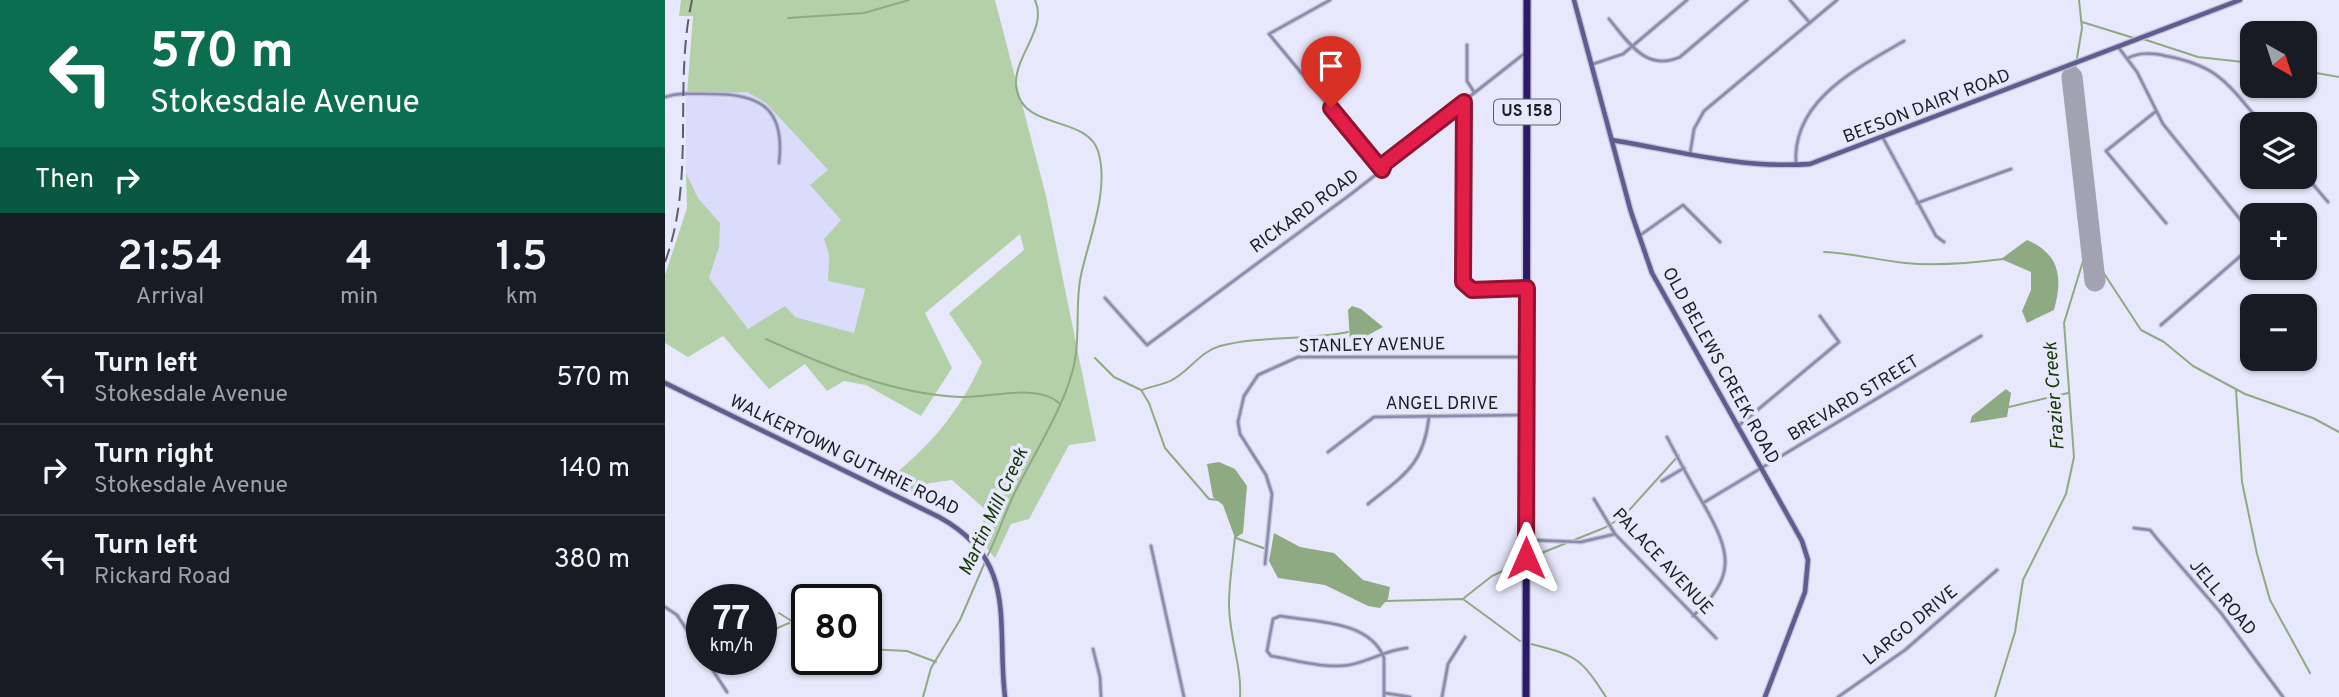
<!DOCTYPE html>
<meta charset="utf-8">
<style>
:root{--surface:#171b24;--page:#20242c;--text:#f1f3f6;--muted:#9ea1a6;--line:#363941}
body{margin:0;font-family:Overpass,sans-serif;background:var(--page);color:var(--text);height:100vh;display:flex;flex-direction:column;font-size:26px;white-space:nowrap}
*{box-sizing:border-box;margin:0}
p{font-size:23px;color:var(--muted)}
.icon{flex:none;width:38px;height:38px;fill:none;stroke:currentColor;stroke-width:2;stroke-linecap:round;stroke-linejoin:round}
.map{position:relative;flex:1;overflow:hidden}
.side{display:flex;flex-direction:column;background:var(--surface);width:665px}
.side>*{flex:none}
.hud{background:#0b6e4f;color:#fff;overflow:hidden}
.needle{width:46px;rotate:141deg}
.buttons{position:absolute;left:1575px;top:21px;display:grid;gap:14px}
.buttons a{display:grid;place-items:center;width:77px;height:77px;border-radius:14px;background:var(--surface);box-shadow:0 2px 5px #0004;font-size:35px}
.speed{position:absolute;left:21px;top:584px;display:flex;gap:14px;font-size:35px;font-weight:700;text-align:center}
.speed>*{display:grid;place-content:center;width:91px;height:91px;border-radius:50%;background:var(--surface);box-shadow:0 2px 5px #0004;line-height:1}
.speed small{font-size:18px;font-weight:400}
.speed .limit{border:4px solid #111;border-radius:10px;background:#fff;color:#111}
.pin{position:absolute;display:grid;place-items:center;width:60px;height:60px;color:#fff;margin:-72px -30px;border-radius:50% 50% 50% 0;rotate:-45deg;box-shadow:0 0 7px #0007}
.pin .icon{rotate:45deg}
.me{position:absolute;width:77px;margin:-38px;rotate:0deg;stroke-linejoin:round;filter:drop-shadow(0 0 5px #0008)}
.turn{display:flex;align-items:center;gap:24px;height:147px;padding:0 35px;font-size:32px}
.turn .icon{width:91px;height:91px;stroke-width:2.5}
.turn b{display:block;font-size:49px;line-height:60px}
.then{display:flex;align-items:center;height:66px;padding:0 35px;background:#0003;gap:14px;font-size:26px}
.eta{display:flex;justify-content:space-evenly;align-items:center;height:119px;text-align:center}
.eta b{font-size:42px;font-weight:600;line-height:49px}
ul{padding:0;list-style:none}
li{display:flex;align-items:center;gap:21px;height:91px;padding:0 35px;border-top:2px solid var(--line)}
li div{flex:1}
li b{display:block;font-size:26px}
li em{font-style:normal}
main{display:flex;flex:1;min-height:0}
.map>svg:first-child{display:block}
</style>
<main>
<section class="side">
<div class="hud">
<div class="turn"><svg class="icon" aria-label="left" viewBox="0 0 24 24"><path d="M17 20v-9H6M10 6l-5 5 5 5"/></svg><div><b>570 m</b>Stokesdale Avenue</div></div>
<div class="then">Then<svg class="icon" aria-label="right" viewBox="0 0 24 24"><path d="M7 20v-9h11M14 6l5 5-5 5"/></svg></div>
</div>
<div class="eta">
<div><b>21:54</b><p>Arrival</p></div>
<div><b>4</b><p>min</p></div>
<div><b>1.5</b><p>km</p></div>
</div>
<ul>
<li><svg class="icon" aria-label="left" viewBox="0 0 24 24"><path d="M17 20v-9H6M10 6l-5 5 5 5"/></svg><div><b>Turn left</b><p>Stokesdale Avenue</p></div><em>570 m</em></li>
<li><svg class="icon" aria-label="right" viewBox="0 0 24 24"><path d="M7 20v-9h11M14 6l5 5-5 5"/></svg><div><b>Turn right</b><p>Stokesdale Avenue</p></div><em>140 m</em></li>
<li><svg class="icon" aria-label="left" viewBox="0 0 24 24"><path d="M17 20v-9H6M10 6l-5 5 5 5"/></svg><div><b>Turn left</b><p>Rickard Road</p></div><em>380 m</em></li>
</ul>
</section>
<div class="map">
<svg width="1674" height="697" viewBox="0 0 1674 697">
<rect width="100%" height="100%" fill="#e8e8fc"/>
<!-- built -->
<polygon fill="#dbdcfc" points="21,90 82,91 101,103 163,170 176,220 159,239 164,255 163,281 200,288 189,333 130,317 83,329 44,278 54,247 55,223 33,198 21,173"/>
<!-- green -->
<path fill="#b4d0a9" d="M16,0H330L381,196L431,441L404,445L364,519L346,524L330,558L311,535L323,512L287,480L265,483L239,495L219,483C264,447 292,416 317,362L284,313L359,250L355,234L260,313L287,368L256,416L201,385L179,381L162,391L140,364L104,389L58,336L23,357L0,343V275L22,208L21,173L33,198L55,223L54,247L44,278L83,329L120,306L130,317L189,333L200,289L163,281L164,255L159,239L176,220L145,185L163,170L101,103L82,92L22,94L28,16H14Z"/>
<!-- water -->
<g fill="#8eaa83">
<path d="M1362,240C1395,254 1398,278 1389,310L1362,323L1357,311L1366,290V272L1336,259Z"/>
<polygon points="687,306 696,309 718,327 692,341 685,340 683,310"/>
<polygon points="1341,389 1346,393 1342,417 1305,423 1307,416"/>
<polygon points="554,462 570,469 582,486 578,533 570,538 558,505 548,497 542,464"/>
<polygon points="609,533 635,547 669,553 698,580 725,587 723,599 715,608 703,606 660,585 613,578 604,561"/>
</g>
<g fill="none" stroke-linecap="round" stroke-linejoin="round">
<!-- stream -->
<g stroke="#8eaa83" stroke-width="2">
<polyline points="123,18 199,13 244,0"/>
<polyline points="1417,22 1469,38"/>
<polyline points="1478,39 1533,57 1587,63"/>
<polyline points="1640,71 1674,77"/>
<polyline points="1423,249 1476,330 1499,342 1528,366 1580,394 1648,418 1674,432"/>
<path d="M1159,252C1186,253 1213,260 1240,263C1271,266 1307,263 1338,259"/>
<path d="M101,339C161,366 228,394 295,397C323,398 373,383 394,403"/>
<polyline points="430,358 449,377 476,390 484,403 500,448 544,499 554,500"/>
<path d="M477,390C486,386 498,385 507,380C525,371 534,352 555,346C597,335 641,341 683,332"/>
<polyline points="1571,390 1577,482 1592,554 1605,600 1645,673"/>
<polyline points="1344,407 1403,393"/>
<path d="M570,537C568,559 564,582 564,604C564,636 577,667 575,697"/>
<polyline points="571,538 601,549"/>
<path d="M322,557C333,535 340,512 351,490C370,452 403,401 410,360C415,332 410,303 416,275C424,238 445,189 433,151C422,116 360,130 352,91C344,60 384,30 370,0"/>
<polyline points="864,558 939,528 958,517 1014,455"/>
<polyline points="799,598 827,576 859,561"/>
<polyline points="721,601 798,599 855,641"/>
<polyline points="114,613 142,631"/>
<polyline points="96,635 124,623"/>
<path d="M866,644C911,655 916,658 941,697"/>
<polyline points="201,649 242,651 271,662"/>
<polyline points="258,697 266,668 295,620 320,562"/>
<polyline points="1330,697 1350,632 1358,580 1401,494 1409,457 1399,323 1422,248 1425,224 1421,159 1406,94 1417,28 1414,0"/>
</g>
<!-- runway -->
<polyline stroke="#a2a2b2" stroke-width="21" points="1407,77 1430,281"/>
<!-- street casing -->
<g stroke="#c3c3d5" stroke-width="5">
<g id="street">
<polyline points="665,0 604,34 717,170"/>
<polyline points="1125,0 1145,23"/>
<path d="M944,19C964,43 981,72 1015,57L1082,0"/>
<polyline points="802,45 802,81 809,92"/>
<polyline points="1454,48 1472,72 1498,124 1587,234"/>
<path d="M1463,58C1475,52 1487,53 1501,56C1555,66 1563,85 1597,124"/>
<polyline points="928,64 958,54 1022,0"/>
<path d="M0,97C16,92 32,94 49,94C99,94 120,112 114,163"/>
<polyline points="799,102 798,282 807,290 858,288"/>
<polyline points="1490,112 1441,151 1501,223"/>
<polyline points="1218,138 1271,236 1279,242"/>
<polyline points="1025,154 1029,129 1039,111 1172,0"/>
<path d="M1131,165C1126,101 1191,69 1239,41"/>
<polyline points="1640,175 1663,202"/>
<polyline points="1252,203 1346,169"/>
<polyline points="974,236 1018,205 1055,242"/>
<polyline points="440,298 482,345 686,194 717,170 720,163 860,53"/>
<polyline points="1496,325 1587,246"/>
<polyline points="1072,427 1174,342 1155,316"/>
<path d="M1002,437C1014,460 1026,483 1039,505C1066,553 1072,576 1028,616"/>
<polyline points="663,452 709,417 858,415"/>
<polyline points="997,481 1019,468"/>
<polyline points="929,499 950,534 1051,638"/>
<polyline points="1038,503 1316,336"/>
<path d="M703,504C739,475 759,465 764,416"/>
<polyline points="1469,528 1485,530 1494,541 1556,613 1618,697"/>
<polyline points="864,540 916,542 950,534"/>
<polyline points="486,546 519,697"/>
<polyline points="600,564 607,494 601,475 575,434 573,422 579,396 593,375 633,357 858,357"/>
<polyline points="0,607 12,615 37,653"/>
<polyline points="428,649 435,677 436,697"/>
<polyline points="41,660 62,692"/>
<polyline points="720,693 745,697"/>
<path d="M719,697V658C705,620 649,622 615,616L608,619L602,651L606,656C630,660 660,669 684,665C705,661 721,650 742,648"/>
<polyline points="777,697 783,664 800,637"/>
<polyline points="1173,697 1240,650 1332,570"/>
</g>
</g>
<!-- secondary casing -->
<g stroke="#c3c3d5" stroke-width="7">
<g id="secondary">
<polyline points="909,0 966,212 987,273 1137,541 1143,560 1140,592 1100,697"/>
<path d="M947,140C1012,151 1079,169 1145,164L1575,0"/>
<path d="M0,383L274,517C354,561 331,622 340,697"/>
</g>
</g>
<!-- highway casing -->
<g stroke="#c3c3d5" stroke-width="10">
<polyline id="highway" points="861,697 862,0"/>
</g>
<!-- street -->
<use href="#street" stroke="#8a8aaf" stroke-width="2.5"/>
<!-- secondary -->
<use href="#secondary" stroke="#5e5c91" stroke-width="4.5"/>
<!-- highway -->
<use href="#highway" stroke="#291b65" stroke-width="7"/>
<!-- rail -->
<path stroke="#5d5d69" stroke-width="2" stroke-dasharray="14 7" stroke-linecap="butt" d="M0,262C31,178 8,87 27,0"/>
</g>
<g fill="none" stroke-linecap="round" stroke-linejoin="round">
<!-- route casing -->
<g stroke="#92132f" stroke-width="18">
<polyline id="route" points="666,108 717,170 720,163 799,102 798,282 807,290 862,288 861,558"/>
</g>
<!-- route -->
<use href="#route" stroke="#e11d48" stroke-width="12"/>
</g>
<g text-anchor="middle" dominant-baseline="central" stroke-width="7" stroke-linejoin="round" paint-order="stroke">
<!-- shield labels -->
<rect fill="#e8e8fc" stroke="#5a5a66" stroke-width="2" x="829" y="99.5" width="66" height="25" rx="5"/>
<g font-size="16" font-weight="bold" fill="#1d1d25">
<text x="862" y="112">US 158</text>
</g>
<!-- street labels -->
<g font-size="18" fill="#1d1d25" stroke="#e8e8fc">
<text transform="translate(1262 107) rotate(-21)">BEESON DAIRY ROAD</text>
<text transform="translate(640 212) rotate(-36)">RICKARD ROAD</text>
<text transform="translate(707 346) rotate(-1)">STANLEY AVENUE</text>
<text transform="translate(1055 366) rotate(61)">OLD BELEWS CREEK ROAD</text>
<text transform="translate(1189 399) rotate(-31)">BREVARD STREET</text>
<text x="777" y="404">ANGEL DRIVE</text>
<text transform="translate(179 456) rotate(26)">WALKERTOWN GUTHRIE ROAD</text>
<text transform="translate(997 562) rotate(47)">PALACE AVENUE</text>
<text transform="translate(1557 598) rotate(50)">JELL ROAD</text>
<text transform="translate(1246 626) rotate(-39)">LARGO DRIVE</text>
</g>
<!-- water labels -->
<g font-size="19" font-style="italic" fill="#133700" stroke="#e8e8fc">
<text transform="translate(1390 396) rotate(-94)">Frazier Creek</text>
<text transform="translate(329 512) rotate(-65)">Martin Mill Creek</text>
</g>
</g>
</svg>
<div class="buttons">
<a><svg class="needle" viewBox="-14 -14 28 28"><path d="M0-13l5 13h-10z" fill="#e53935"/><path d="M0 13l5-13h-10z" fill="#9ea1a6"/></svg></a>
<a><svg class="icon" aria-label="layers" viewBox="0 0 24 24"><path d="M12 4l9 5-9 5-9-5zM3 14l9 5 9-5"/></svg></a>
<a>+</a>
<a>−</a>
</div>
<div class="speed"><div>77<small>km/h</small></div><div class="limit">80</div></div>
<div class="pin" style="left:666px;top:108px;background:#d93025"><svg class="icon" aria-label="arrive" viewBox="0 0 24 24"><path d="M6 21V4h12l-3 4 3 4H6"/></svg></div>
<svg class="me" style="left:861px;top:558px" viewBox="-20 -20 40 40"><path d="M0-17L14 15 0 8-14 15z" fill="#e11d48" stroke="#fff" stroke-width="4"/></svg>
</div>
</main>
